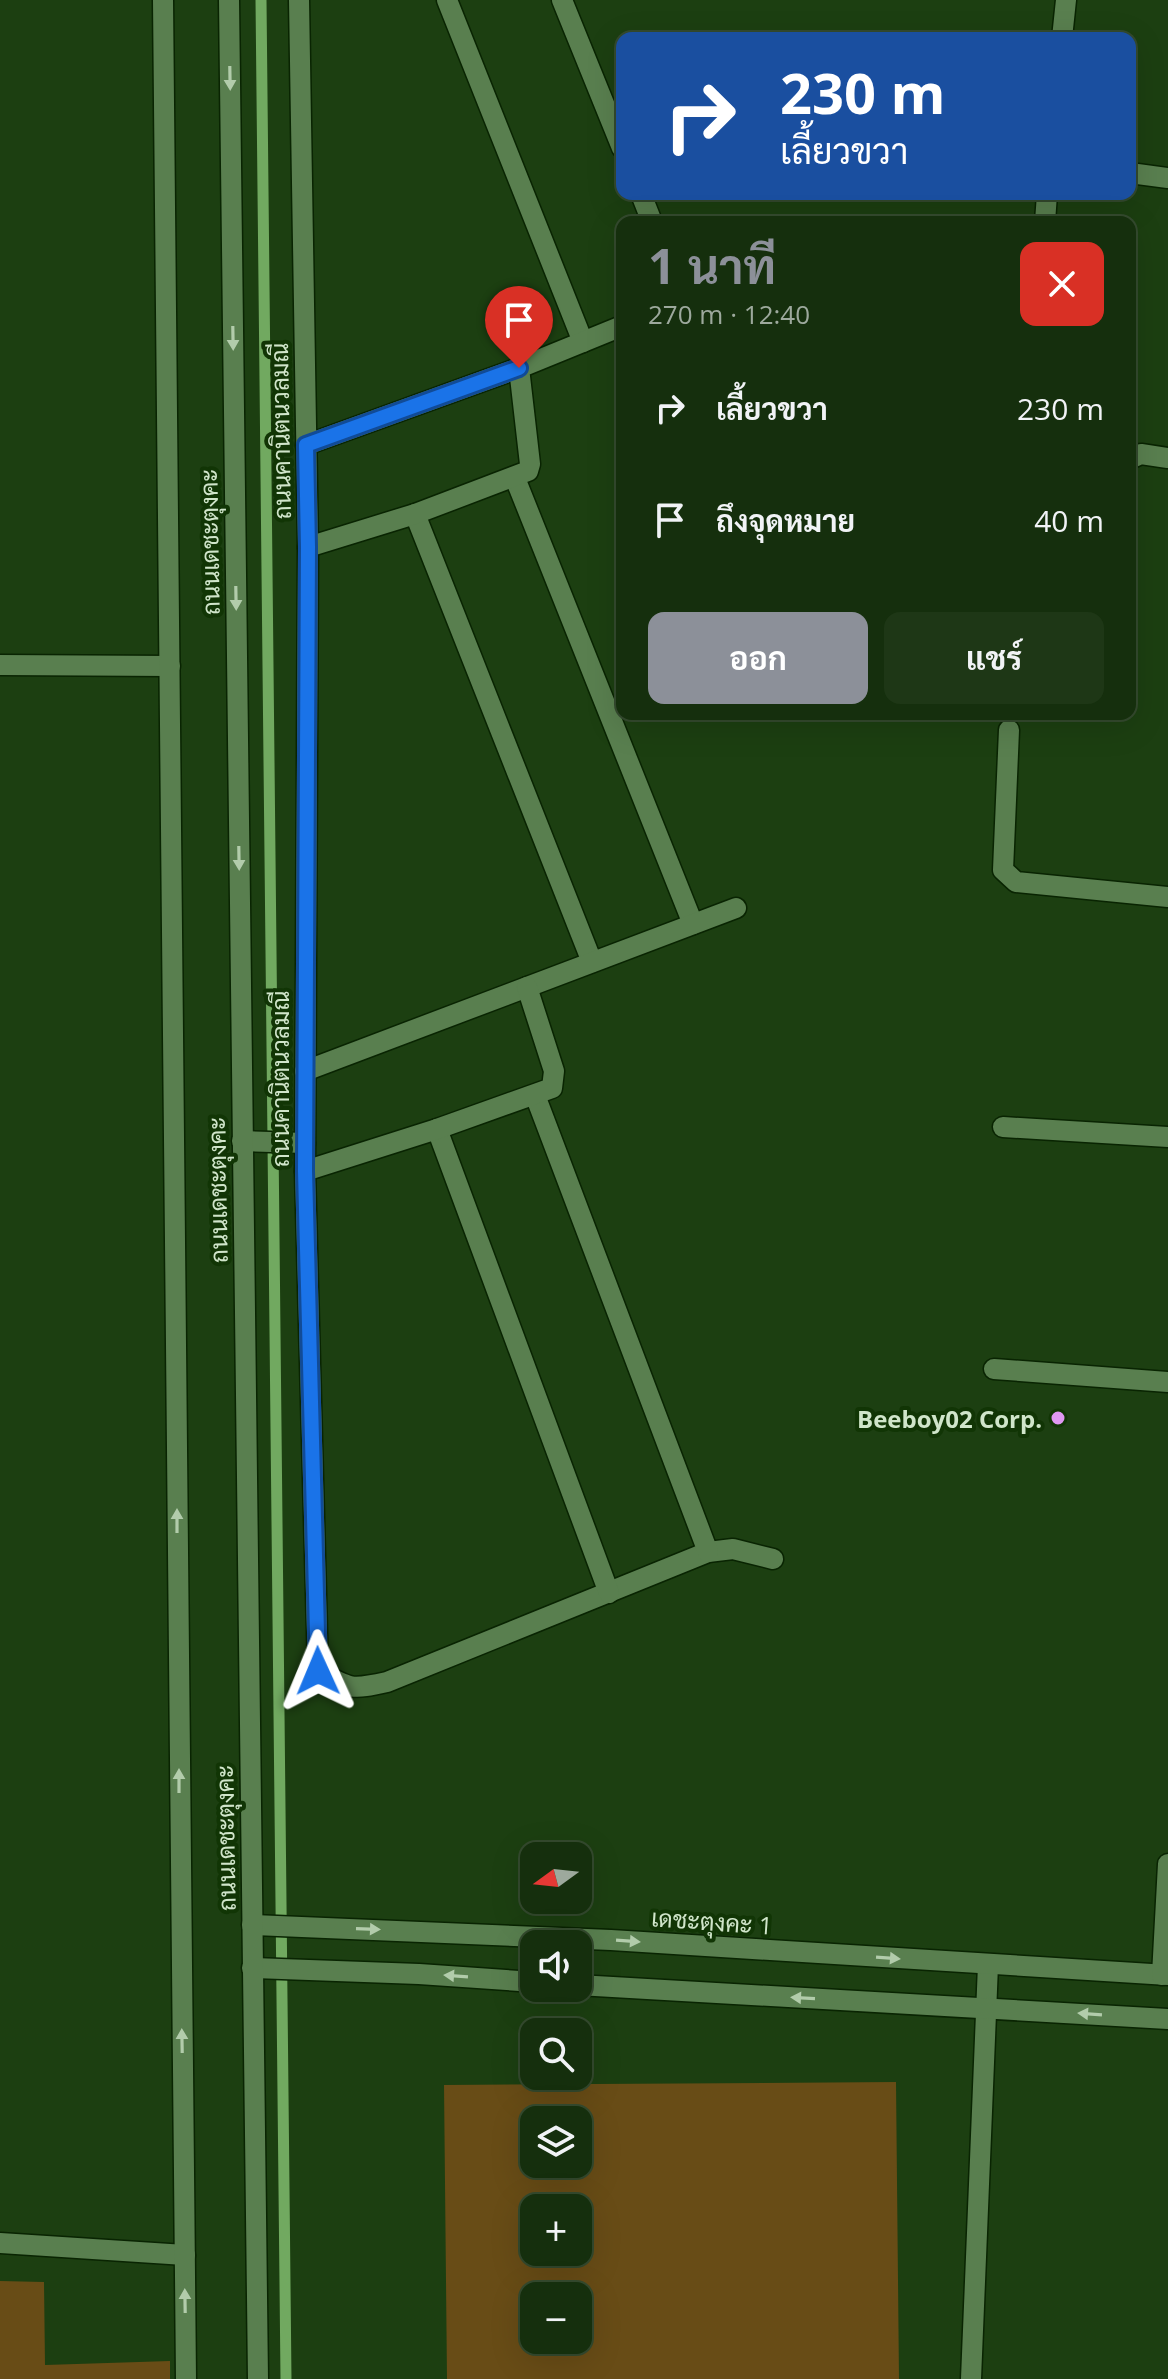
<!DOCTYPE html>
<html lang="th">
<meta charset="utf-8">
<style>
:root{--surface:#152f0d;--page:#1e3716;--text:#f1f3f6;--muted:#9da99d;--line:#344a2e;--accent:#8c9099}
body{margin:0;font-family:"Open Sans",Sarabun,sans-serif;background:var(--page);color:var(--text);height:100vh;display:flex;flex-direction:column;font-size:30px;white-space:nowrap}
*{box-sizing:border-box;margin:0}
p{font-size:26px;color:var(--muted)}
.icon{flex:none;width:44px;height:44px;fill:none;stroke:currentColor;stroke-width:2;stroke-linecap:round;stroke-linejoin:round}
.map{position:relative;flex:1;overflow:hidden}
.drawer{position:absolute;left:616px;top:216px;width:520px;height:504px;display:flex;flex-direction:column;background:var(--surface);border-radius:16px;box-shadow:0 8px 32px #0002,0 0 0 2px var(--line)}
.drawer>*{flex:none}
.guide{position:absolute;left:616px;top:32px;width:520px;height:168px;border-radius:16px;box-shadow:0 8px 32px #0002,0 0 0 2px var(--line);background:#1a4fa0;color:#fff;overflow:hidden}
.needle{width:52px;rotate:255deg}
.controls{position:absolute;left:520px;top:1842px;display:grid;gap:16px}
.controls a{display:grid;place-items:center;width:72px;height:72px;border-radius:16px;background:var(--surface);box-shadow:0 8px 32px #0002,0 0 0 2px var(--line);font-size:40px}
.pin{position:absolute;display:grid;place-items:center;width:68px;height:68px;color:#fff;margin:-82px -34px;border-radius:50% 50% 50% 0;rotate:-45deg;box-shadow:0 0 8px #0007}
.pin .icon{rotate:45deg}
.me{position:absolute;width:88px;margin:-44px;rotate:359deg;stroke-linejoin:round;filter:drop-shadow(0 0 6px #0008)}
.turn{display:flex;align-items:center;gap:28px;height:168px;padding:0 32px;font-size:36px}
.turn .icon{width:104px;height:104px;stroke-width:2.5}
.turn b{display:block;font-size:56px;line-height:68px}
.round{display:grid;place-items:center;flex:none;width:84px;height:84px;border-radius:16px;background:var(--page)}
.head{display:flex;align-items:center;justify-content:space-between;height:136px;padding:0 32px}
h1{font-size:48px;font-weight:700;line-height:60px;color:var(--accent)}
.primary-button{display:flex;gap:16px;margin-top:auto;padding:16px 32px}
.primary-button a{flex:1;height:92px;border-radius:16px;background:var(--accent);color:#fff;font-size:32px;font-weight:700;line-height:92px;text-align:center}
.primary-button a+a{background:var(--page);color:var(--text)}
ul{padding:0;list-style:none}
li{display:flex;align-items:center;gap:24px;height:112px;padding:0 32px}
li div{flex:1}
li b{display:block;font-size:30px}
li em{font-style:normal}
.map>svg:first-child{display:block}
</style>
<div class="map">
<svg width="1168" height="2379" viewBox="0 0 1168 2379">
<rect width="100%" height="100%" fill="#1c3f11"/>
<!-- green -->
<g fill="#684c16" fill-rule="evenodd">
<path d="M896,2082L899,2379H447L444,2085ZM534,2120H578V2164H534ZM534,2208H578V2252H534ZM534,2296H578V2340H534Z"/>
<polygon points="0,2281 44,2282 45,2365 170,2361 170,2379 0,2379"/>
</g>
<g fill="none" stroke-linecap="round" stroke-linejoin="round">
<!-- stream -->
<polyline stroke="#71a960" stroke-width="11" points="261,0 286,2379"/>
<!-- service casing -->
<g stroke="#092402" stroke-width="23">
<g id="service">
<path d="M299,0L308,547L305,1171L318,1671C350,1689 351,1690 387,1682L708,1552L733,1549L773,1559"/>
<polyline points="447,0 583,342"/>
<polyline points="562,0 622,148"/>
<polyline points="641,194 652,222"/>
<polyline points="306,445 519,368"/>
<polyline points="515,478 693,924"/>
<polyline points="415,514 592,962"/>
<polyline points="308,547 415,514 528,471 530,464 519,368 622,326"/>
<polyline points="0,665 170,666"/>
<polyline points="305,1071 736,908"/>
<polyline points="535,1095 708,1552"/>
<polyline points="437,1129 609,1593"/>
<polyline points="242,1141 305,1143"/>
<polyline points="305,1171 437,1129 552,1088 554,1071 527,987"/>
<polyline points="0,2243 185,2255"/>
<polyline points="971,2379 988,1965"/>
</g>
</g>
<!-- minor casing -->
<g stroke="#092402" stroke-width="23">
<g id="minor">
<polyline points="1062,38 1066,0"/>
<polyline points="1130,173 1168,178"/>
<polyline points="1045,222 1047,194"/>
<polyline points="1130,459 1141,454 1168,458"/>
<polyline points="1009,730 1003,870 1016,882 1168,897"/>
<polyline points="1003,1127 1168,1137"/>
<polyline points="994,1369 1168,1382"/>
<polyline points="252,1925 611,1940 1168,1975"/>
<polyline points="252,1968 419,1974 534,1982"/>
<polyline points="1162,1975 1168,1864"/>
<polyline points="578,1985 1168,2019"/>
</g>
</g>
<!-- tertiary casing -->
<g stroke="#092402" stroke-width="23">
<g id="tertiary">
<polyline points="163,0 186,2379"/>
<polyline points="229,0 258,2379"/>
</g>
</g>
<!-- service -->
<use href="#service" stroke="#597f4f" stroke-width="20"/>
<!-- minor -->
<use href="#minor" stroke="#597f4f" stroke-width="20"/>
<!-- tertiary -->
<use href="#tertiary" stroke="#597f4f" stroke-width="20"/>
</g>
<!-- one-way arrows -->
<defs><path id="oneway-solid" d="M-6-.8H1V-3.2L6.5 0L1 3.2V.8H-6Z" transform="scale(2)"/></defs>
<g fill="#b2ccab">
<use href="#oneway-solid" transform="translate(230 78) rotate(89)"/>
<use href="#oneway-solid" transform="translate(233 338) rotate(89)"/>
<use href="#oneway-solid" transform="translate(236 598) rotate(89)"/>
<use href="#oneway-solid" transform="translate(239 858) rotate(89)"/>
<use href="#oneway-solid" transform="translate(177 1521) rotate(-90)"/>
<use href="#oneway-solid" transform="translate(179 1781) rotate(-90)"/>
<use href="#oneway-solid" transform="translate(368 1929) rotate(2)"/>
<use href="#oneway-solid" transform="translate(628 1941) rotate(4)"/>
<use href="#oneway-solid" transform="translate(888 1958) rotate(4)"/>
<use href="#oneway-solid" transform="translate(456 1976) rotate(-176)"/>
<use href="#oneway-solid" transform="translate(803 1998) rotate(-177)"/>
<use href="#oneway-solid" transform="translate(1090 2014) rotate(-176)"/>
<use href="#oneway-solid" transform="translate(182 2041) rotate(-91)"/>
<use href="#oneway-solid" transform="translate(185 2301) rotate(-91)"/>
</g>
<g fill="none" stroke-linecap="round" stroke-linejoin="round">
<!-- route casing -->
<g stroke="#114b97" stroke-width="20">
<polyline id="route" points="318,1671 305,1171 308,547 306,445 519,368"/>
</g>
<!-- route -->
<use href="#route" stroke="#1a73e8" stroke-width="14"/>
</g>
<!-- markers -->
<circle fill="#df98f1" stroke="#113505" stroke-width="3" cx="1058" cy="1418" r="8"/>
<g text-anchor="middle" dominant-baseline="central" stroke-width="8" stroke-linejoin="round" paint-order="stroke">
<!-- street labels -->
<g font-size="24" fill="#d0e5ca" stroke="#113505">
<text transform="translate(280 431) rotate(-91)">ถนนคานิตนวลมณี</text>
<text transform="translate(209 542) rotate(-91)">ถนนเดชะตุงคะ</text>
<text transform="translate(279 1079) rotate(-90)">ถนนคานิตนวลมณี</text>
<text transform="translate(217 1190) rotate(-91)">ถนนเดชะตุงคะ</text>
<text transform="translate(225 1838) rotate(-91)">ถนนเดชะตุงคะ</text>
<text transform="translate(712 1921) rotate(4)">เดชะตุงคะ 1</text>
</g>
<!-- poi labels -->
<g font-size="24" font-weight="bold" fill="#d0e5ca" stroke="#113505" text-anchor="end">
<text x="1042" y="1418">Beeboy02 Corp.</text>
</g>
</g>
</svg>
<div class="controls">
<a><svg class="needle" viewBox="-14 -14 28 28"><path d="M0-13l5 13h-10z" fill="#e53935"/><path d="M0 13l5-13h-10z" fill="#9da99d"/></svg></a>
<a><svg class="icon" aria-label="sound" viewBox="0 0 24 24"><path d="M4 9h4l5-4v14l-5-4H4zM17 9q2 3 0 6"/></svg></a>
<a><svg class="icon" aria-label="search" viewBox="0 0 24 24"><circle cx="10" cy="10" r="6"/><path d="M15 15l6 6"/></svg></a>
<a><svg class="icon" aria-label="layers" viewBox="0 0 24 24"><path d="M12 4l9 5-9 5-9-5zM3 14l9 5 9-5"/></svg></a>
<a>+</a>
<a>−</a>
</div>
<div class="pin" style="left:519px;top:368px;background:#d93025"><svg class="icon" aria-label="arrive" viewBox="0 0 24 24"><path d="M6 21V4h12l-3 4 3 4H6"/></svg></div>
<svg class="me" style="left:318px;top:1671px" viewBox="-20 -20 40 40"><path d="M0-17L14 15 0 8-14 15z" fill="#1a73e8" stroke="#fff" stroke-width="4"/></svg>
<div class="guide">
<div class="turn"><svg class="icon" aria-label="right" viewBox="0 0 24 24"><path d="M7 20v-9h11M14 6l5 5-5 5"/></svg><div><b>230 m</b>เลี้ยวขวา</div></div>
</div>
<section class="drawer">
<div class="head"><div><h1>1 นาที</h1><p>270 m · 12:40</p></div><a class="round" style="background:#d93025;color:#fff"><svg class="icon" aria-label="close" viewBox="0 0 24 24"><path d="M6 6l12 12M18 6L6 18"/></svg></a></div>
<ul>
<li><svg class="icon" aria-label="right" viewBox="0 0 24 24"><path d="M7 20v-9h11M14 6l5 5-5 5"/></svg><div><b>เลี้ยวขวา</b></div><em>230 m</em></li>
<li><svg class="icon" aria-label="arrive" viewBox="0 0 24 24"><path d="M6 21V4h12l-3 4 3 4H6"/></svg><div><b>ถึงจุดหมาย</b></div><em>40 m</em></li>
</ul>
<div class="primary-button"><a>ออก</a><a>แชร์</a></div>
</section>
</div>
